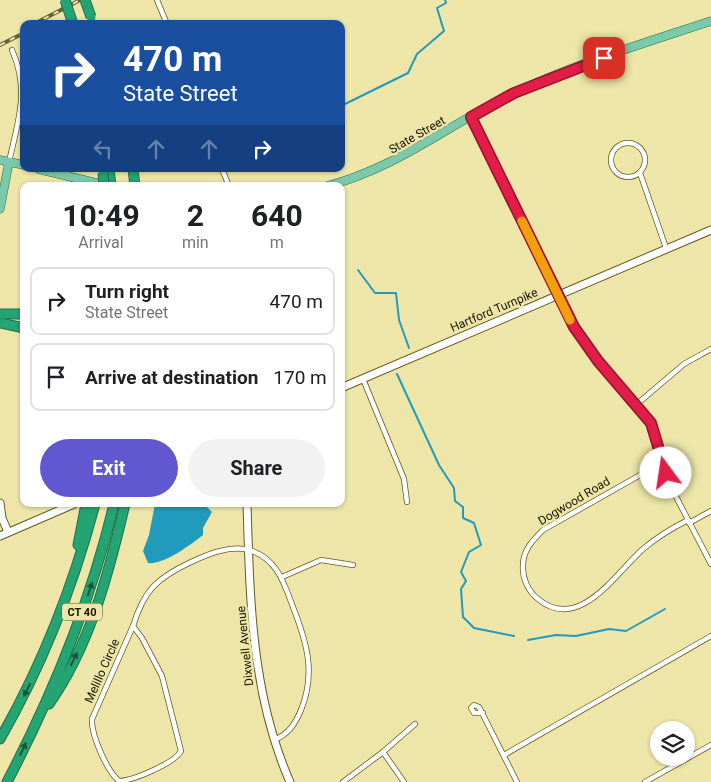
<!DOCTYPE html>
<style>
:root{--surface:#fff;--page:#f2f2f2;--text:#202124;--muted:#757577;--line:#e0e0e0;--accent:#6157d0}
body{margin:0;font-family:Roboto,sans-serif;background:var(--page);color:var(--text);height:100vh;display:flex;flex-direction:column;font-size:19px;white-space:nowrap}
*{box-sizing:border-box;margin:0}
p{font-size:16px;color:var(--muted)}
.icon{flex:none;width:28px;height:28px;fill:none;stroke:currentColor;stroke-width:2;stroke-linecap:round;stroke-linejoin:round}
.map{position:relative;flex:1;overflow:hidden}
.drawer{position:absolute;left:20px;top:182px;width:325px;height:325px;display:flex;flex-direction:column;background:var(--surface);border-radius:10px;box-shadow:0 1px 4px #0004}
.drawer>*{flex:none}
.banner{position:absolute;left:20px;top:20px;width:325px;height:152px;border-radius:10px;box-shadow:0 1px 4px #0004;background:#1a4fa0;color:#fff;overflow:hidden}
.controls{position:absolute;left:650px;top:721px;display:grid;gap:10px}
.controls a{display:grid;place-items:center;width:45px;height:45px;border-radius:50%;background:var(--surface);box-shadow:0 1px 4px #0004;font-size:25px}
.pin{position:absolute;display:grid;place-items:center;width:42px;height:42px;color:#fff;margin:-21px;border-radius:10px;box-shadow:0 2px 8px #0006}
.me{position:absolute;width:55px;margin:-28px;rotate:346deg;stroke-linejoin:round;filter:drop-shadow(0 0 4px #0008)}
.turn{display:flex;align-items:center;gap:18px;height:105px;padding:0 20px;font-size:22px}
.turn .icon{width:65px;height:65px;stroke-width:2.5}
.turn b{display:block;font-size:35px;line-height:42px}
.lanes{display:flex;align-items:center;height:48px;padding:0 20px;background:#0003;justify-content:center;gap:25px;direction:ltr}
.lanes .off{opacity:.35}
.eta{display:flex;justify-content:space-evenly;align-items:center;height:85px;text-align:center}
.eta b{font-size:30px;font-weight:700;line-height:35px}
.cta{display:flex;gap:10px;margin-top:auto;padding:10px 20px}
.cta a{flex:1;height:58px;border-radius:30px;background:var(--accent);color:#fff;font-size:20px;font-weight:700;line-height:58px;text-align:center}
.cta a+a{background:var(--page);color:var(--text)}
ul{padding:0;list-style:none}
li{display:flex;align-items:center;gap:15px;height:68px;margin:0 10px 8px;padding:0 10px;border:2px solid var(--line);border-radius:10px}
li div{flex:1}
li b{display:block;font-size:19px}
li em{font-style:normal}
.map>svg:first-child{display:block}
</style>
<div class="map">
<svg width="711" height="782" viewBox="0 0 711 782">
<rect width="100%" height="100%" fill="#ede6a8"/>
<!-- water -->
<path fill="#219abc" d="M155,504H204L212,512L203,528V535C190,545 164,565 148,563L143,551L149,535Z"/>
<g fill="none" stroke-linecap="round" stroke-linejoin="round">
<!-- stream -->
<g stroke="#219abc" stroke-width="2">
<polyline points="341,106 408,73 417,54 444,31 437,8 446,3 445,0"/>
<polyline points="358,270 375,293 396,293 399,320 409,348"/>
<polyline points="397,374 439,465 454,488 455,501 463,507 463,518 474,523 481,545 469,552 461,572 466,581 461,589 463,617 474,628 514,636"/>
<polyline points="528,640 556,635 576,636 609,629 626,631 665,609"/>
</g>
<!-- minor casing -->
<g stroke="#635c21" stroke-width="6">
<g id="minor">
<polyline points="157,0 167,24"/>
<polyline points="471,117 574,327 598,361 651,423 670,485 711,564"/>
<circle cx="628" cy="160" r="17"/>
<path d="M9,162C18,121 30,90 12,50"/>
<polyline points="222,169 229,186"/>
<polyline points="640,173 666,248"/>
<polyline points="363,379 404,479 407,502"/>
<polyline points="637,404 684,364 711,349"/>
<path d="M663,462L543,530C533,540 523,550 523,565C522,578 528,591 538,599C579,633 616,573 643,549C656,538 672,528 688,520"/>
<polyline points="689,523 711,511"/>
<polyline points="282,577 321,560 353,565"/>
<path d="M133,626L142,638L162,676L181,751C175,763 132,781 119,781C107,771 91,735 92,719Z"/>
<path d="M133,626C144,590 157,578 191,562C208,554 230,545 249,550C277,558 284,583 293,607C307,643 316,673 301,710C295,724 289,734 274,740"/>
<polyline points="483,713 474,713 471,708 474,705 479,707 517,782"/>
<polyline points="383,752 404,782"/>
<polyline points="504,755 711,636"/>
<polyline points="343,782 383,752 415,724"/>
<polyline points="645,782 711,745"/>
</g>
</g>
<!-- secondary casing -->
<g stroke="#635c21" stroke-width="9">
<g id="secondary">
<polyline points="341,388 711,230"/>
<polyline points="0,503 2,518 8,532"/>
<path d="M247,504C250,599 251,693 290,782"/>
<polyline points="0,536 74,504"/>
</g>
</g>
<!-- primary casing -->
<g stroke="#1f714b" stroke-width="9">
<g id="primary">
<polyline points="0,160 24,165"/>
<polyline points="38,169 109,186"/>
<path d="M327,186C399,167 449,124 514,93C577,63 645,43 711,21"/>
<polyline points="0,209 9,162"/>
</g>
</g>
<!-- motorway casing -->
<g stroke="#1f714b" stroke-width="11">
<g id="motorway">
<polyline points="109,169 111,186"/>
<polyline points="133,169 135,186"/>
<polyline points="0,314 24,314"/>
<polyline points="0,323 24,328"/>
<polyline points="78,545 86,504"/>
<path d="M49,704C90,646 109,572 125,504"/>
<path d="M0,739C43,664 73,587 95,504"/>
<path d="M7,782C53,694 91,601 114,504"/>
</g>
</g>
<!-- minor -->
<use href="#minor" stroke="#fff" stroke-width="4.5"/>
<!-- secondary -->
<use href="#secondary" stroke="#fff" stroke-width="7"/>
<!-- primary -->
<use href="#primary" stroke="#7cc8ab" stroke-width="8"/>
<!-- motorway -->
<use href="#motorway" stroke="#24a373" stroke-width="9"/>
<!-- rail casing -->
<g stroke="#65603d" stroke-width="4">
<g id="rail">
<polyline points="34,24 80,0"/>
<polyline points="0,45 24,33"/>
</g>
</g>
<!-- rail -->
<use href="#rail" stroke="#ede6a8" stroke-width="2" stroke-dasharray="5.5" stroke-linecap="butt"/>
<!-- motorway-bridge casing -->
<g stroke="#1f714b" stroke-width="11" stroke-linecap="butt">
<g id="motorway-bridge">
<polyline points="65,0 73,24"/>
<polyline points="85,0 91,17"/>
<polyline points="103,173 104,186"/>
</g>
</g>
<!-- motorway-bridge -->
<use href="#motorway-bridge" stroke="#24a373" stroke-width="9"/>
</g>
<!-- one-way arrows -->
<defs><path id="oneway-solid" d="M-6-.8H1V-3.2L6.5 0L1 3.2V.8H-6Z" transform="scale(1.25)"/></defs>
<g fill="#1c5434">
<use href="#oneway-solid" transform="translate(90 589) rotate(-72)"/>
<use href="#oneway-solid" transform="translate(74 659) rotate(-64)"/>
<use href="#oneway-solid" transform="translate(27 690) rotate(117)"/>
<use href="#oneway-solid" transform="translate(23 749) rotate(-64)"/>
</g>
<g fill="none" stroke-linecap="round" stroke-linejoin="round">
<!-- route casing -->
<g stroke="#92132f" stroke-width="12">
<polyline id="route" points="604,58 514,93 471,117 574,327 598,361 651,423 666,473"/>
</g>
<!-- route -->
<use href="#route" stroke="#e11d48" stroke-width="9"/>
<!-- slow -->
<polyline stroke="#f59e0b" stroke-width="9" points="522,221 570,320"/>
</g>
<g text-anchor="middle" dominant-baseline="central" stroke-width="5" stroke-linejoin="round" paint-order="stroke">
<!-- shield labels -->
<rect fill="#ede6a8" stroke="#565232" stroke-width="1" x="62" y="603.5" width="40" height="17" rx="4"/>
<g font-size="11" font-weight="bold" fill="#161300">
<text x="82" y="612">CT 40</text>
</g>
<!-- street labels -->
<g font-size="12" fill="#161300" stroke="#ede6a8">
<text transform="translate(417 135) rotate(-30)">State Street</text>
<text transform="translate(494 310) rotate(-23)">Hartford Turnpike</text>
<text transform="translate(574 501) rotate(-31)">Dogwood Road</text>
<text transform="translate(245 646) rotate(-96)">Dixwell Avenue</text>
<text transform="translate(102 671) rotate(-66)">Melillo Circle</text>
</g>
</g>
</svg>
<div class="controls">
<a><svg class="icon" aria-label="layers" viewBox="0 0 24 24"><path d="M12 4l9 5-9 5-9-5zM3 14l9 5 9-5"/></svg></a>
</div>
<div class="pin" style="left:604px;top:58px;background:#d93025"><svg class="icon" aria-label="arrive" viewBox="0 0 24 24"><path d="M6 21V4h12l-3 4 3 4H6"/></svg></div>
<svg class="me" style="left:666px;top:473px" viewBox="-20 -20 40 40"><circle r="19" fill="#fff"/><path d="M0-13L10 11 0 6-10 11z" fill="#e11d48"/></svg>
<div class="banner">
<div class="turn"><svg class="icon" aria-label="right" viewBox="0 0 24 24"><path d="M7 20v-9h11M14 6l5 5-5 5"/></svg><div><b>470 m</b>State Street</div></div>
<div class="lanes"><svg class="icon off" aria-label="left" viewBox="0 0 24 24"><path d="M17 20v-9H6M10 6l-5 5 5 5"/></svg><svg class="icon off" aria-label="ahead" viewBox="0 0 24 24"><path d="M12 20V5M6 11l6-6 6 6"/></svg><svg class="icon off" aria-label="ahead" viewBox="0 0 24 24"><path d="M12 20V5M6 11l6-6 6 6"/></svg><svg class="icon" aria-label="right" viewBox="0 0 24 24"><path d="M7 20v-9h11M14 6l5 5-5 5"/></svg></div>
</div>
<section class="drawer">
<div class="eta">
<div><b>10:49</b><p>Arrival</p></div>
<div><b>2</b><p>min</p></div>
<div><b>640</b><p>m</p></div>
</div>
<ul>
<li><svg class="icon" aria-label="right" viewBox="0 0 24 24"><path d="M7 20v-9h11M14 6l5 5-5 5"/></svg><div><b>Turn right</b><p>State Street</p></div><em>470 m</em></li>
<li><svg class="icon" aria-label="arrive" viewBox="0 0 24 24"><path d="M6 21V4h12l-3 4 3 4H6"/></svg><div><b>Arrive at destination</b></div><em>170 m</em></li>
</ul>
<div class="cta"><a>Exit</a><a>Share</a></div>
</section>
</div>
